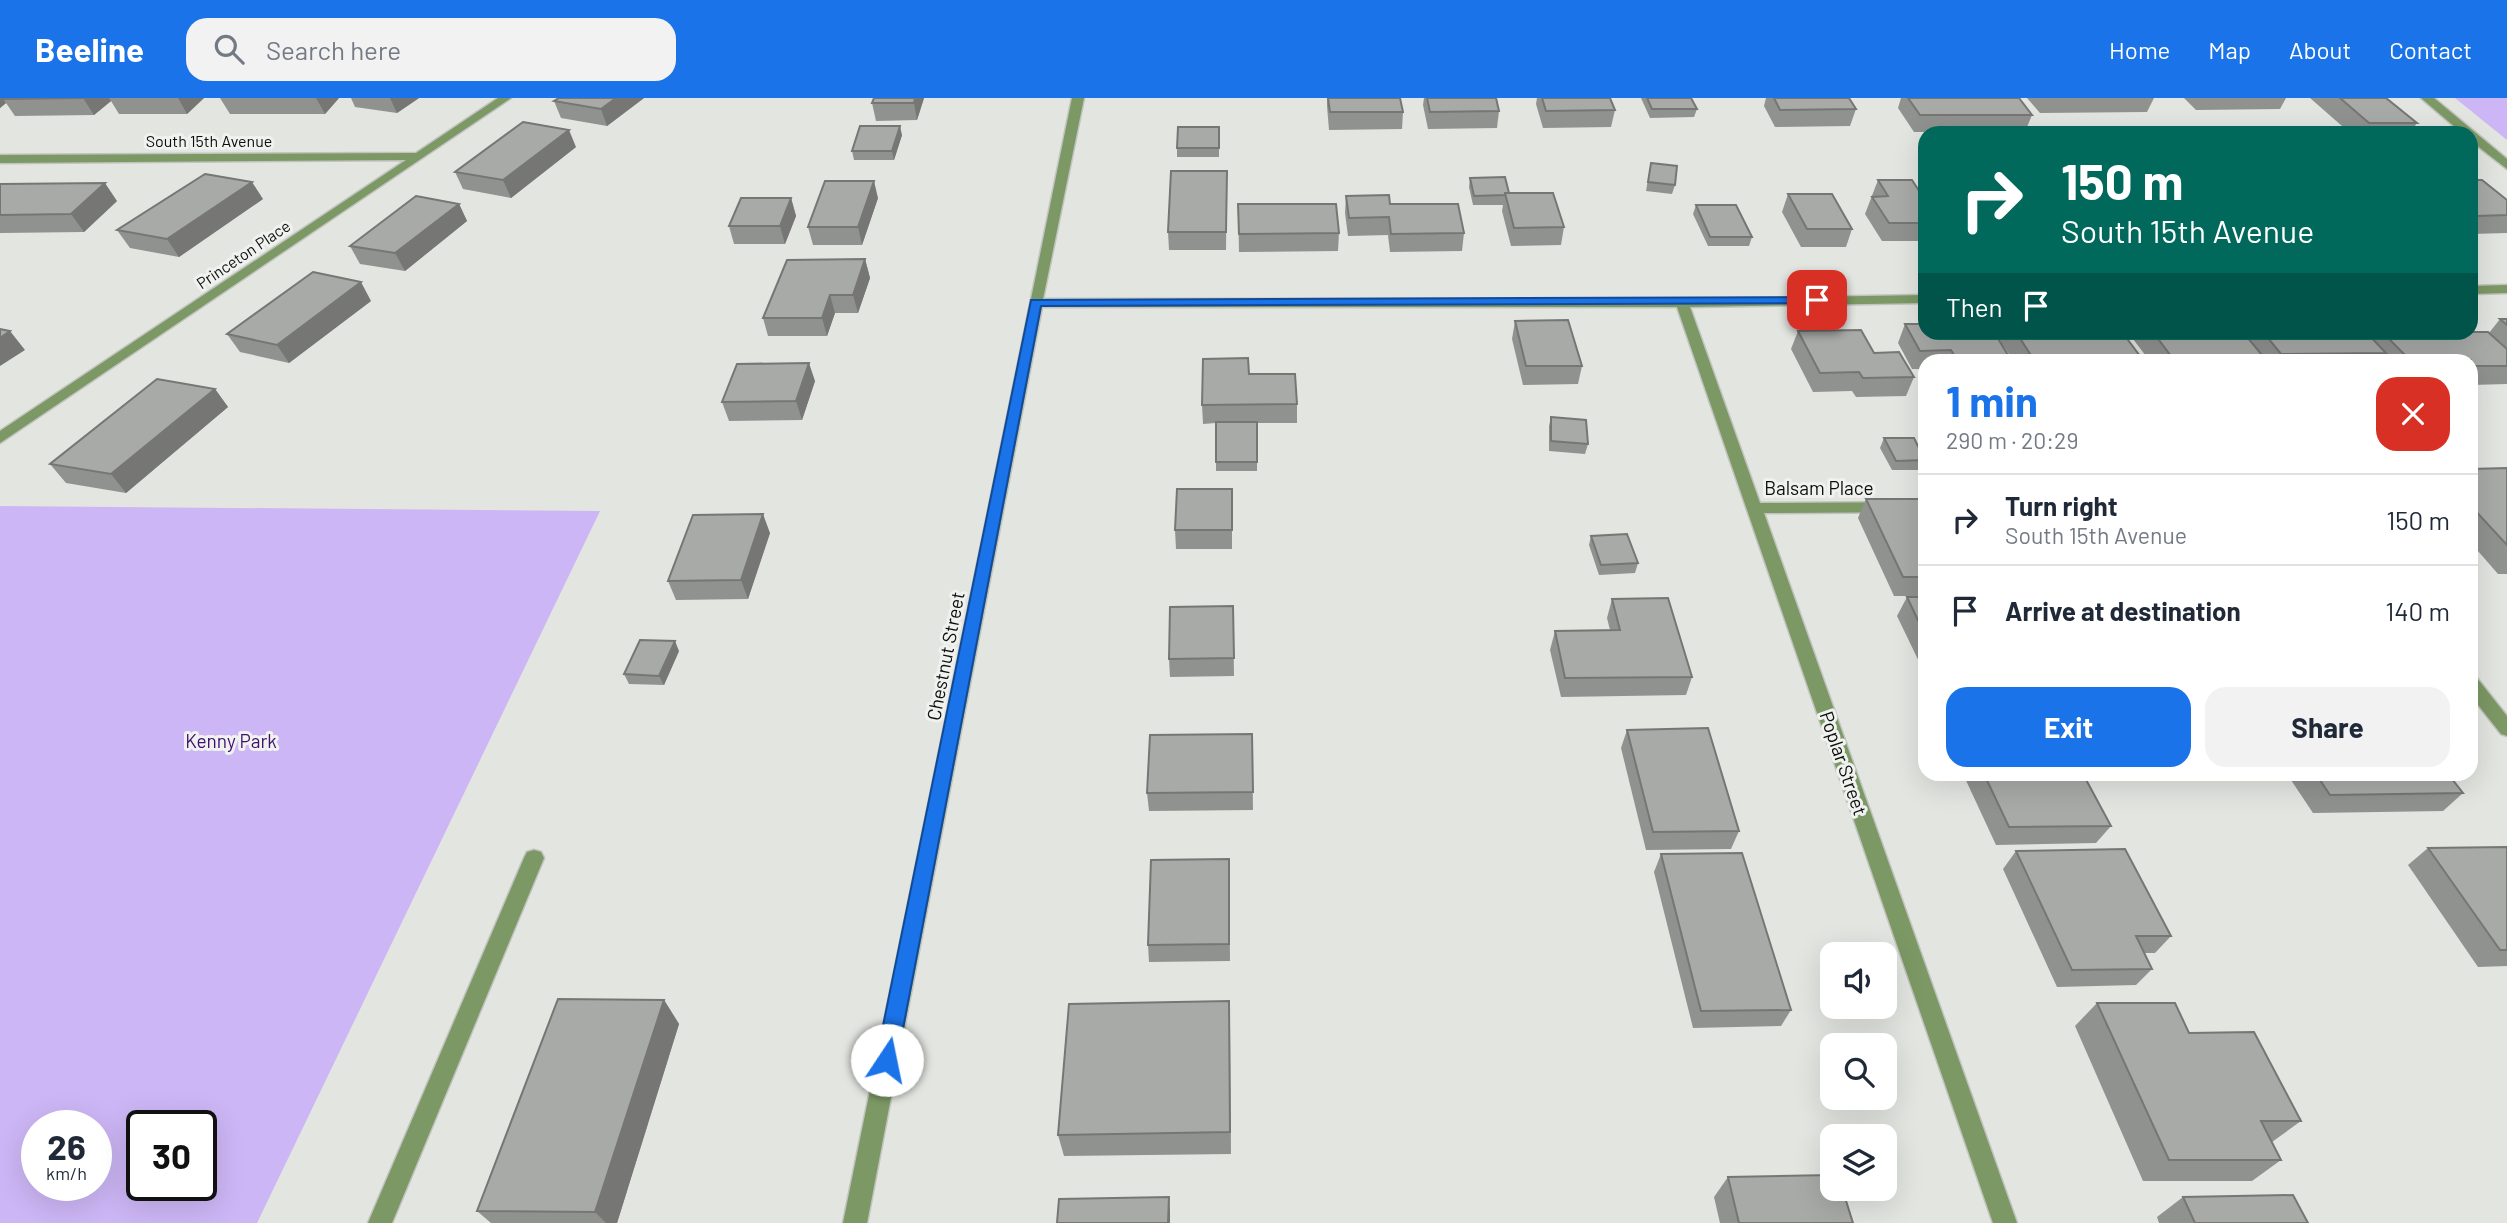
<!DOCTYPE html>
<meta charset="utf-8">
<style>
:root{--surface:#fff;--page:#f2f2f3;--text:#1f2937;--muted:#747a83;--line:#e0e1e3;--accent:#1a73e8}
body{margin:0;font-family:Barlow,sans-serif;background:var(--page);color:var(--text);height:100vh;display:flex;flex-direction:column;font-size:26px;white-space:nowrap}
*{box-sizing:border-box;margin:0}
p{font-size:23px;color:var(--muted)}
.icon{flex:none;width:38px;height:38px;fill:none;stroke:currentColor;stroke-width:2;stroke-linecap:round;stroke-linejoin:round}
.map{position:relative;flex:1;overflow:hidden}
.panel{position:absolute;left:1918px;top:256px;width:560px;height:427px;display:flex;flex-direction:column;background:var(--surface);border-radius:21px;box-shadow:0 7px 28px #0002}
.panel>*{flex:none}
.hud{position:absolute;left:1918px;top:28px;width:560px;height:214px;border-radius:21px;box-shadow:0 7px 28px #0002;background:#00695c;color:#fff;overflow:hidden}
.buttons{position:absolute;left:1820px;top:844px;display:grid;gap:14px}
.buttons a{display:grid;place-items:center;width:77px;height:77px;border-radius:14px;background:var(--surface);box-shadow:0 7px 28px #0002;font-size:35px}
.speed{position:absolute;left:21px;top:1012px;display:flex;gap:14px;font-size:35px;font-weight:700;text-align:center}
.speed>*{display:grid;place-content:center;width:91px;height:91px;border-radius:50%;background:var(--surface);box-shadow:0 7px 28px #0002;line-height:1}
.speed small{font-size:18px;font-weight:400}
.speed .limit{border:4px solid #111;border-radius:10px;background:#fff;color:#111}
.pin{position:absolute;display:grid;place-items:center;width:60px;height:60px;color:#fff;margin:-30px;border-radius:14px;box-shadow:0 4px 10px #0006}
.me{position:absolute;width:77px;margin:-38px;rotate:11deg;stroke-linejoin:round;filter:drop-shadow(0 0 5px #0008)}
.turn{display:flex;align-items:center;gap:24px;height:147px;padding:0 28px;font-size:32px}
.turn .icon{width:91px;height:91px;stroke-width:2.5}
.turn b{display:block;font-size:49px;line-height:60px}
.then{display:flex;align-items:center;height:66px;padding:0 28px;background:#0003;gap:14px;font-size:26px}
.round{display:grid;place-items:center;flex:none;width:74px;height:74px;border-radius:21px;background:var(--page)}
.overview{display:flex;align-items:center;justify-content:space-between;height:119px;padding:0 28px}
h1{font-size:42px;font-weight:700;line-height:52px;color:var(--accent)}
.primary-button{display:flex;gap:14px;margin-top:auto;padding:14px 28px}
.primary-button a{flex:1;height:80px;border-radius:21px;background:var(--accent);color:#fff;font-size:28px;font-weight:700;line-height:80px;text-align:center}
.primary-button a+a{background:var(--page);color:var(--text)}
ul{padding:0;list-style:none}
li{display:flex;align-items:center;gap:21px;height:91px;padding:0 28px;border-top:2px solid var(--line)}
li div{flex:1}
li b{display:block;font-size:26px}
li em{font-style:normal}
header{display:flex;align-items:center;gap:42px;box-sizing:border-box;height:98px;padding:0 35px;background:var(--accent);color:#fff}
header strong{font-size:33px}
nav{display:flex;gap:38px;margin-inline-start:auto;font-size:24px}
.search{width:490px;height:63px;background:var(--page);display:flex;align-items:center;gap:18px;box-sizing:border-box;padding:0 24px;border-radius:21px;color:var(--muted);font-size:26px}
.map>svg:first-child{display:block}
</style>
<header>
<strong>Beeline</strong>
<div class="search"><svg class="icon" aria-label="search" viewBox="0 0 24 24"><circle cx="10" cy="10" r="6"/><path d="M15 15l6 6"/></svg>Search here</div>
<nav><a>Home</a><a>Map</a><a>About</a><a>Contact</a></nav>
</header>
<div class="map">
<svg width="2507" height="1125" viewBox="0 0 2507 1125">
<rect width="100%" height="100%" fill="#e3e5e1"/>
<!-- green -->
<g fill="#ccb6f5" fill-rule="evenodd">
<polygon points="2455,0 2507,0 2507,42"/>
<path d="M0,408L600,413L257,1125H0ZM37,1027H96V1087H37ZM142,1027H201V1087H142Z"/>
</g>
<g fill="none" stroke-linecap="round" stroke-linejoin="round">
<!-- minor casing -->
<g stroke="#c1c3bf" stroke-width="3">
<g id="minor">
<polygon points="498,0 511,0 0,345 0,333 406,62 0,65 0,57 416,55"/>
<polygon points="1072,0 1084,0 1043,201 1682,201 1925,197 1925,205 1690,209 1760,405 1925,404 1925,414 1764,415 2017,1125 1993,1125 1677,209 1042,209 867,1125 843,1125"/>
<polygon points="2421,0 2434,0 2507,61 2507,71 2471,43 2471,35 2462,35"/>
<polygon points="2507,187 2507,195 2471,196 2471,188"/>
<polygon points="2471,578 2477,580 2507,618 2507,638 2501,636 2471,598"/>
<polygon points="534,752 541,754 544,760 392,1125 368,1125 524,760 527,754"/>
</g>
</g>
<!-- minor -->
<use href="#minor" fill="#7c9864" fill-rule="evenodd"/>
</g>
<!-- wall -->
<g fill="#909290">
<polygon points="0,0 204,0 187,16 119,16 111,3 94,17 15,18 6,5 0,10"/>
<polygon points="220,0 339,0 325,16 230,16"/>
<polygon points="351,0 419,0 397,15 355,9"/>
<polygon points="559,0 644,0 607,28 561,20 554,3"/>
<polygon points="924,0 917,22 876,23 872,5"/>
<polygon points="1327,0 1403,14 1402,31 1329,32 1327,8"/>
<polygon points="1424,0 1496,0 1499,13 1497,30 1428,31 1423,7"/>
<polygon points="1537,0 1610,0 1615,12 1611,29 1543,30 1536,6"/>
<polygon points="1641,0 1691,0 1697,11 1694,19 1650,20"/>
<polygon points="1766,0 1849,0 1856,11 1850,28 1775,29 1764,8"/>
<polygon points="1901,0 2019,0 2032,17 2025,34 1914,34 1898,10"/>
<polygon points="2027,0 2154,0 2147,14 2040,15"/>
<polygon points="2184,0 2286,0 2280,11 2196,12"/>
<polygon points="2310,0 2386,0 2417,25 2410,35 2350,35"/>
<polygon points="1219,29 1219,59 1177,59 1177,50"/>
<polygon points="902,37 894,62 854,62 852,53"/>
<polygon points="576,49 511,100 463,91 455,74"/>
<polygon points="1651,65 1675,87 1672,96 1646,93"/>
<polygon points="1227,73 1226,152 1169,152 1168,134"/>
<polygon points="1470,80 1509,95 1564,129 1561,147 1511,148 1502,113 1503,107 1473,107 1469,89"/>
<polygon points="1878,82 1925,102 1925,143 1882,143 1865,116"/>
<polygon points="2471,82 2507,102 2507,135 2471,136"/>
<polygon points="0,86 117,103 84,134 0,135"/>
<polygon points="1788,96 1852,131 1846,149 1801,149 1782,114"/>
<polygon points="1346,98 1390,106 1464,135 1462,153 1390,154 1388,137 1348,138 1345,115"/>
<polygon points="791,100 796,118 785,146 734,146 729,128"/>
<polygon points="878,100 862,147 813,147 808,129"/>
<polygon points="263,101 179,159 130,150 117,132"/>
<polygon points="459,106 467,123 405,173 360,166 350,148"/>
<polygon points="1238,106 1339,135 1338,153 1239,154"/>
<polygon points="1696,107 1752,139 1749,148 1708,148 1693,116"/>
<polygon points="865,161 870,180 858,215 835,215 827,238 768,238 763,220"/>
<polygon points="371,203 289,265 240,254 227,236"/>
<polygon points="2500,221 2507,221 2507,286 2471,287 2471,262 2149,262 2133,241 2136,234 2243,234 2244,236 2244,234 2489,235"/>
<polygon points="1515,223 1582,268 1578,286 1523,287 1512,241"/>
<polygon points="1905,226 2011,262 1925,262 1925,271 1912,271 1898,245"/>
<polygon points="1798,233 1874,255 1914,279 1906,298 1856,299 1852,293 1813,294 1791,251"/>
<polygon points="2004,234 2122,234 2143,262 2013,262 2000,243"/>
<polygon points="1249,276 1297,306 1297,325 1257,325 1257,373 1216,373 1216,325 1203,326 1202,307"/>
<polygon points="815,283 802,322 729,323 722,304"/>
<polygon points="215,291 228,309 126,395 66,385 50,366"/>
<polygon points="1551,319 1588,346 1585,356 1549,353 1549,328"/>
<polygon points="1884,340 1925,361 1925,364 1921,372 1892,372 1880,350"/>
<polygon points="2507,370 2507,476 2498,476 2471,445 2471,371"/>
<polygon points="1232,391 1232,451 1176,451 1175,432"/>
<polygon points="1866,401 1925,401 1925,498 1894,498 1858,420"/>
<polygon points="770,435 748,501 676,502 668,483"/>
<polygon points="1591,438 1638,465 1635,475 1599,477 1589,447"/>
<polygon points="1907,499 1925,499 1925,576 1897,518"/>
<polygon points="1612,501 1692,579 1686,597 1561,599 1550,552 1555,533 1610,532 1607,520"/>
<polygon points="1233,508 1234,578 1170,579 1169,561"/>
<polygon points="679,553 664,587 629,586 624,576"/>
<polygon points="1627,632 1739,733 1731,751 1646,752 1621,650"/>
<polygon points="1252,636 1253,712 1149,713 1147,695"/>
<polygon points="1963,676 2083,676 2111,728 2096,745 1996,747"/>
<polygon points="2287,676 2448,676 2463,695 2443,713 2313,715"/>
<polygon points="2507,749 2507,868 2478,869 2408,767 2428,750"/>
<polygon points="2016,753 2171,838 2155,855 2144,855 2152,871 2136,887 2057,889 2003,771"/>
<polygon points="1661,756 1791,912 1781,928 1693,930 1654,774"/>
<polygon points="1229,761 1230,863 1149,864 1148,847"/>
<polygon points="664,902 679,926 617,1125 491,1125 477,1113"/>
<polygon points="2097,905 2189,935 2301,1023 2272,1044 2281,1062 2252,1083 2143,1083 2075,928"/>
<polygon points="1230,927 1231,1056 1064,1058 1058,1037"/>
<polygon points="1728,1079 1853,1125 1720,1125 1714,1099"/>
<polygon points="2183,1099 2308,1125 2159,1125 2157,1119"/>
</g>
<!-- shaded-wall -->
<g fill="#767775">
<polygon points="0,0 13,0 3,1 6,5 0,10"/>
<polygon points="83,0 109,0 111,3 94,17"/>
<polygon points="178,0 204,0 187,16"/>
<polygon points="316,0 339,0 325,16"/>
<polygon points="390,0 419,0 397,15"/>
<polygon points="616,0 644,0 607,28 601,11"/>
<polygon points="915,0 924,0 917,22 914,5"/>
<polygon points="900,28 902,37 894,62 892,53"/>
<polygon points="569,32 576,49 511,100 503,82"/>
<polygon points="874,83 878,100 862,147 858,129"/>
<polygon points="252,84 263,101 179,159 167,141"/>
<polygon points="105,85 117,103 84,134 71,116"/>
<polygon points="791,100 796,118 785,146 780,128"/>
<polygon points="459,106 467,123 405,173 395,155"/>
<polygon points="865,161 870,180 858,215 853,197"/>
<polygon points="361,184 371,203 289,265 277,247"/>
<polygon points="830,197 835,215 827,238 822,220"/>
<polygon points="10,233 25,252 0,268 0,240"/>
<polygon points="809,265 815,283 802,322 796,303"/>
<polygon points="215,291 228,309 126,395 111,376"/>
<polygon points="763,416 770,435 748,501 741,482"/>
<polygon points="675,543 679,553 664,587 659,578"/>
<polygon points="664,902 679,926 617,1125 606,1125 595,1114"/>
<polygon points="1169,1099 1170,1113 1170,1125 1168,1125"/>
</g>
<!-- building -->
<g fill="#a8aaa7" stroke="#767775" stroke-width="2">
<polygon points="5,0 83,0 3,1"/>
<polygon points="559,0 616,0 601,11 554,3"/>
<polygon points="874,0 915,0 914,5 872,5"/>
<polygon points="1328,0 1400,0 1403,14 1330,14"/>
<polygon points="1427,0 1496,0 1499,13 1430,14"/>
<polygon points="1542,0 1610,0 1615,12 1546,13"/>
<polygon points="1647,0 1691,0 1697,11 1652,11"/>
<polygon points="1774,0 1849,0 1856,11 1780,12"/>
<polygon points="1908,0 2019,0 2032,17 1920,17"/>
<polygon points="2340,0 2386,0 2417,25 2369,25"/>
<polygon points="523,24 569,32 503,82 455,74"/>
<polygon points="860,28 900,28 892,53 852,53"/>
<polygon points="1178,29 1219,29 1219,50 1177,50"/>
<polygon points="1651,65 1677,68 1675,87 1648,84"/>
<polygon points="1171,73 1227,73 1226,134 1168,134"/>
<polygon points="205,76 252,84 167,141 117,132"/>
<polygon points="1505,79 1509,95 1505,95 1505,97 1474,98 1470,80"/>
<polygon points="1878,82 1912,82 1925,102 1925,125 1889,125 1872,99 1888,98"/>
<polygon points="2471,82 2482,82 2507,102 2507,117 2477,118 2471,113"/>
<polygon points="825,83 874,83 858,129 808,129"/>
<polygon points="105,85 71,116 0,117 0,86"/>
<polygon points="1505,95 1553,95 1564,129 1514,130"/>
<polygon points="1788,96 1832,96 1852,131 1807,131"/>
<polygon points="1389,97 1390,106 1458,106 1464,135 1391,136 1389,119 1349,120 1346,98"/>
<polygon points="416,98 459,106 395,155 350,148"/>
<polygon points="741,100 791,100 780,128 729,128"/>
<polygon points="1238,106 1336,106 1339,135 1239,136"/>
<polygon points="1696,107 1736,107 1752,139 1710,139"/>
<polygon points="865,161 853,197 830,197 822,220 763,220 787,162"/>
<polygon points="313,174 361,184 277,247 227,236"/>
<polygon points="2500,221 2507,221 2507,227"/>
<polygon points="1568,222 1582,268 1526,268 1515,223"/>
<polygon points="1905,226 1925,226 1925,234 1994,234 2011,262 1957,262 1951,252 1920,253"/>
<polygon points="0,231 10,233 0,240"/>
<polygon points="1861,232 1874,255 1899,254 1914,279 1863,280 1859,274 1820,275 1798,233"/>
<polygon points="2016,234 2122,234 2143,262 2034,262"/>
<polygon points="2153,234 2243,234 2262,257 2171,258"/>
<polygon points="2263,234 2366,234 2386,255 2281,256"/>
<polygon points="2382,234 2488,234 2507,251 2507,268 2471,268 2471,262 2410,262"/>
<polygon points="1248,260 1249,276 1295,276 1297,306 1202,307 1203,261"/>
<polygon points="809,265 796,303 722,304 737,266"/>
<polygon points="157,281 215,291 111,376 50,366"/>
<polygon points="1551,319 1586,322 1588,346 1551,343"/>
<rect x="1216" y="324" width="41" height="40"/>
<polygon points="1884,340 1914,340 1925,362 1896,363"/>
<polygon points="2507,370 2507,447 2471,408 2471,371"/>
<polygon points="1177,391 1232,391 1232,432 1175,432"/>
<polygon points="1866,401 1925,401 1925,479 1903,479"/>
<polygon points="763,416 741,482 668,483 693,417"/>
<polygon points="1627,436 1638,465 1601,467 1591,438"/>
<polygon points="1907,499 1925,499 1925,537"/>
<polygon points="1668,500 1692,579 1565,580 1555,533 1620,532 1612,501"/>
<polygon points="1233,508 1234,560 1169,561 1170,509"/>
<polygon points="640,542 675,543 659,578 624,576"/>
<polygon points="1708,630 1739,733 1653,734 1627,632"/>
<polygon points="1252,636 1253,694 1147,695 1150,637"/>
<polygon points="1984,676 2083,676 2111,728 2009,729"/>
<polygon points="2316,676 2448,676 2463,695 2330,697"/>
<polygon points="2507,749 2507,852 2500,852 2428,750"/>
<polygon points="2125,751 2171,838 2136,838 2152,871 2072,872 2016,753"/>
<polygon points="1742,755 1791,912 1701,913 1661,756"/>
<polygon points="1229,761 1229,846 1148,847 1151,762"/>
<polygon points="558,901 664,902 595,1114 477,1113"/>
<polygon points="1229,903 1230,1034 1058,1037 1069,906"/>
<polygon points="2097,905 2175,905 2189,935 2254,934 2301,1023 2261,1023 2281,1062 2169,1062"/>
<polygon points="1832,1077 1832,1090 1842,1090 1853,1125 1739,1125 1728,1079"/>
<polygon points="2293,1097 2308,1125 2195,1125 2183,1099"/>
<polygon points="1169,1099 1168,1125 1057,1125 1059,1101"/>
</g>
<!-- route -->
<polygon fill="#1a73e8" stroke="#114b97" stroke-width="2" points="1817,199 1821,200 1821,205 1041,208 897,962 894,969 887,972 879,969 876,962 1031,202"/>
<g text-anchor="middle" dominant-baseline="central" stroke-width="6" stroke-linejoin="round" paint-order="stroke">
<!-- far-street labels -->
<g font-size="16" fill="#0e0f0d" stroke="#f0f2ef">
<text x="209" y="42">South 15th Avenue</text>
<text transform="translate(243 156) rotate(-34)">Princeton Place</text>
</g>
<!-- street labels -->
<g font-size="19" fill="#0e0f0d" stroke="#f0f2ef">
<text x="1819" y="389">Balsam Place</text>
<text transform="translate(945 558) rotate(-79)">Chestnut Street</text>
<text transform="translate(1844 665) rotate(71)">Poplar Street</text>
</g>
<!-- park labels -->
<g font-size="19" fill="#410f70" stroke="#f0f2ef">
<text x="231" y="642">Kenny Park</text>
</g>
</g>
</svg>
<div class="buttons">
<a><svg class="icon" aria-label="sound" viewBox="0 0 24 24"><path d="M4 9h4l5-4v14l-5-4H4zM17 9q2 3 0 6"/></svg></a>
<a><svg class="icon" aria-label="search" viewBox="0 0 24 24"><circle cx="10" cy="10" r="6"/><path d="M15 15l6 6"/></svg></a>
<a><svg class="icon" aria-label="layers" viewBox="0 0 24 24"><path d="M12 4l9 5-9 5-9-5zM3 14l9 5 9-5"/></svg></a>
</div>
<div class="speed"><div>26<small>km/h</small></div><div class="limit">30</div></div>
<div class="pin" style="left:1817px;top:202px;background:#d93025"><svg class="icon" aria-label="arrive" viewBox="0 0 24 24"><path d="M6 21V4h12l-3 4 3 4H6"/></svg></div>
<svg class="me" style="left:887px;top:962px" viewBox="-20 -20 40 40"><circle r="19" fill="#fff"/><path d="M0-13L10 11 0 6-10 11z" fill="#1a73e8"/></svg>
<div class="hud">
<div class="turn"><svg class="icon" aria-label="right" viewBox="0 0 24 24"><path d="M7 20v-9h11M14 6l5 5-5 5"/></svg><div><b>150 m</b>South 15th Avenue</div></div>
<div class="then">Then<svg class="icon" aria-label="arrive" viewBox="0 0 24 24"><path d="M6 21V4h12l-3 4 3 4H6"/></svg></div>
</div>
<section class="panel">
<div class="overview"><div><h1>1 min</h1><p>290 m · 20:29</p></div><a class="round" style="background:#d93025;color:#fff"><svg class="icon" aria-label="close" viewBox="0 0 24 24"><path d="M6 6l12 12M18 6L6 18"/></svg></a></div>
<ul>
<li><svg class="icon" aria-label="right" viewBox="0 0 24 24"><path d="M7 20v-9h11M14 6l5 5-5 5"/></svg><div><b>Turn right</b><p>South 15th Avenue</p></div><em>150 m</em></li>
<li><svg class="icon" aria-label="arrive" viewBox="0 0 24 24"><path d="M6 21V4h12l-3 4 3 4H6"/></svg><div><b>Arrive at destination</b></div><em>140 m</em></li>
</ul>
<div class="primary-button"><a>Exit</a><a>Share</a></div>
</section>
</div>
